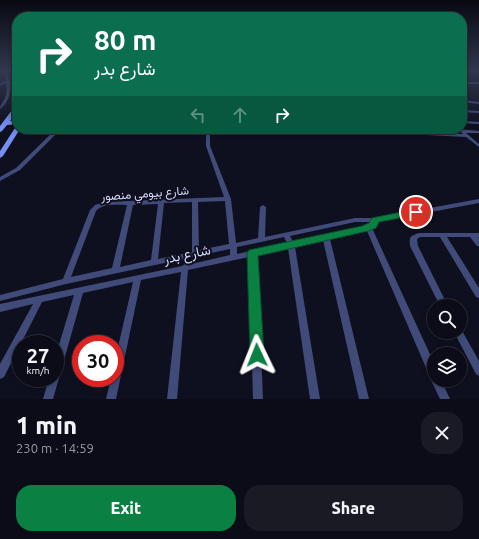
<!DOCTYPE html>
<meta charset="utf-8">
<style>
:root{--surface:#0b0c17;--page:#191a24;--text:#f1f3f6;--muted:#9a9ba1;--line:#2b2c36;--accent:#0b8043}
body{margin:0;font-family:Ubuntu,Vazirmatn,sans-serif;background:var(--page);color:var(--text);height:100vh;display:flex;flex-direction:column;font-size:15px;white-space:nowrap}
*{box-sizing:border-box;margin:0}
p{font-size:13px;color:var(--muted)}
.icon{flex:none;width:22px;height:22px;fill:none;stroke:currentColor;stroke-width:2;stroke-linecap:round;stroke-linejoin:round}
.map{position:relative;height:399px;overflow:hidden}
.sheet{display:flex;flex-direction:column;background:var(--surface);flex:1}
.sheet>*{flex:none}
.top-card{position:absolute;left:12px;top:12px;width:455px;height:122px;border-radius:16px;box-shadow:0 2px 6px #0003,0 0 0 1px var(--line);background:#0b6e4f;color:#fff;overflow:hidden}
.buttons{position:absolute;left:427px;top:299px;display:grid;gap:8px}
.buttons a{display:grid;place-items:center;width:40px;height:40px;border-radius:50%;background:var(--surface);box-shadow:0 2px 6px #0003,0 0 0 1px var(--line);font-size:20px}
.speed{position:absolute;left:12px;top:335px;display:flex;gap:8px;font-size:20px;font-weight:700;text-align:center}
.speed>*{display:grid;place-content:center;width:52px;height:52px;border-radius:50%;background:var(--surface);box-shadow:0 2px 6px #0003,0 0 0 1px var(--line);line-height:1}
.speed small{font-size:10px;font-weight:400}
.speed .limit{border:6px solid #d22;background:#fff;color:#111}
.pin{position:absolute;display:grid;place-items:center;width:34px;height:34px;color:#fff;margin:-17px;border:2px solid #fff;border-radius:50%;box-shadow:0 1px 4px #0007}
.me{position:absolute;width:44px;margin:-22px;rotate:358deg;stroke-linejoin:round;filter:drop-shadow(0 0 3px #0008)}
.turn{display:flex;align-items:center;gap:14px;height:84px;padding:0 16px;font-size:18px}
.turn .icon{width:52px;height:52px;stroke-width:2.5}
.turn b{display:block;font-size:28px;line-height:34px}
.lanes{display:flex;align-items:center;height:38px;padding:0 16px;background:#0003;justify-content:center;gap:20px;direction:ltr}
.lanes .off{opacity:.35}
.round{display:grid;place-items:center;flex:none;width:42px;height:42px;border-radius:16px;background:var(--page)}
.overview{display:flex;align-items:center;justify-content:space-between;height:68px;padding:0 16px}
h1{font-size:24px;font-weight:800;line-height:30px}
.primary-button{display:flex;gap:8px;margin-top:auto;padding:8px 16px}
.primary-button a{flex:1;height:46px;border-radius:16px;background:var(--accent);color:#fff;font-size:16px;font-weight:800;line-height:46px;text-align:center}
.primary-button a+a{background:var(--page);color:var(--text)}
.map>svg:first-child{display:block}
</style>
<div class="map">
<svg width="479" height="399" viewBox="0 0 479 399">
<rect width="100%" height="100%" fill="#0f101f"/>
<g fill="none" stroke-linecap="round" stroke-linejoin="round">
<!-- minor -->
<g fill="#404b79" fill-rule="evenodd">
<path d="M7,71H10L8,76L10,82H17V84H10C11,94 8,103 0,109C0,105 2,104 4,100C7,94 7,89 6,83L0,86V84L4,81H6L5,76Z"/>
<polygon points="462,71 479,71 479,73 462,72"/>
<rect x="462" y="82" width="17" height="2"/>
<polygon points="462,100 479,102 479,104 462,102"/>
<polygon points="462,110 479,111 479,113 462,112"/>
<polygon points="462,121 479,122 479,124 462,123"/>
<polygon points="56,129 111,129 109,130 58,132 20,170 0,181 0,177 16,168"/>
<path d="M206,129H210V146L231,199L236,243L258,238L260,207L263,205L266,207L265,237L355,218H375L479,199V203L377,222L374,228H372L434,363V380H441L450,399H440L431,380L432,378L430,377L367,231L330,239L369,399H359L323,240L295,247L320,399H310L288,248L257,255L263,399H253L249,257L188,270L177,399H167L181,272L141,280L116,399H106L111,378H115V360L133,282L83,293L53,399H43L49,378H55V358L74,295L42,302L4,377L0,379V364L33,304L0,312V304L182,266L185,264L187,265L230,255V249L66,284L0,301V295L63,279L90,210L95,205L104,202L224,197L206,146ZM225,201L229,244L199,250L198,202ZM192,202V252L158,259L164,203ZM158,204L151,260L120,267L133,205ZM127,205L112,268L71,277L96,211C103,203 117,205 127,205ZM355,222H371L369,225L363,227L293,242L290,236ZM284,237L287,243L237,254V247Z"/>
<polygon points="326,129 355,129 463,134 457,129 479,131 479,133 466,133 479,144 479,147 466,137 328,130"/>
<path d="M419,233H479V237H478L479,239V246H477L470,237H447L479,288V298L476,297L440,237H420L417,239L418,246L448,306H440L410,246C409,237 410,236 419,233Z"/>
<polygon points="460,329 461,329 479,361 479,376 476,374 454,332 460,332"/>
</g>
<!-- secondary -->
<g fill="#758eef" fill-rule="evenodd">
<polygon points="17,105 17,111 10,121 17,120 17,124 7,125 2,131 0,132 0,126 15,106"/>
<polygon points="17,127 17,129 20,129 3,156 0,158 0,151 15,128"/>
</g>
</g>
<!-- sky -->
<linearGradient id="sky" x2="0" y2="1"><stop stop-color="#080911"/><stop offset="0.56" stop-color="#31374d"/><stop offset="1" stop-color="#31374d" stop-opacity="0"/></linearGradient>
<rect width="479" height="126" fill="url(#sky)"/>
<!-- route -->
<polygon fill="#0b8043" stroke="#07532c" points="416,209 421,212 420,214 379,222 376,228 368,231 258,256 264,355 262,360 257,362 252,360 250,355 247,253 249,250 362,226 369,223 372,218"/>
<g text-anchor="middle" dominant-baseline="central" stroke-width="4" stroke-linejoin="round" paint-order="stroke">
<!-- street labels -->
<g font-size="12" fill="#d3d7fa" stroke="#0f101f">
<text transform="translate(145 193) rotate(-4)">شارع بيومي منصور</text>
</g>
<!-- near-street labels -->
<g font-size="14" fill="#d3d7fa" stroke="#0f101f">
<text transform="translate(187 254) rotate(-12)">شارع بدر</text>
</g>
</g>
</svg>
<div class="buttons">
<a><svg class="icon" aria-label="search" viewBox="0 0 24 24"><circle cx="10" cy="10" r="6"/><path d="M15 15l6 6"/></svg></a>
<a><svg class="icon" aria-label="layers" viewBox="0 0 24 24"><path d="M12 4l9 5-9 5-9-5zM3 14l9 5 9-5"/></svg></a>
</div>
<div class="speed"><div>27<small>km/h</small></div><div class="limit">30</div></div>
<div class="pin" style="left:416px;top:212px;background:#d93025"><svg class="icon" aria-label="arrive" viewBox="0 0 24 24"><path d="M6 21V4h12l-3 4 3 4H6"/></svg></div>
<svg class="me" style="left:257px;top:355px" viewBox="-20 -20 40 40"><path d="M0-17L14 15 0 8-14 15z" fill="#0b8043" stroke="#fff" stroke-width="4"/></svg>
<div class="top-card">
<div class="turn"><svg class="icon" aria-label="right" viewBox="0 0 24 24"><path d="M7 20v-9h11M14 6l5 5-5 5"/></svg><div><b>80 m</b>شارع بدر</div></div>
<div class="lanes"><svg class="icon off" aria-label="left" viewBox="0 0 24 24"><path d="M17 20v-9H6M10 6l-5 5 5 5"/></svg><svg class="icon off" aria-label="ahead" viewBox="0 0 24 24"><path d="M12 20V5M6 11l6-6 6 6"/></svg><svg class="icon" aria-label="right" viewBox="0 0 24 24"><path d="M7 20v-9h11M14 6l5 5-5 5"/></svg></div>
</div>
</div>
<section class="sheet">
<div class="overview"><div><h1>1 min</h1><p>230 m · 14:59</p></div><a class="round"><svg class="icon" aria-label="close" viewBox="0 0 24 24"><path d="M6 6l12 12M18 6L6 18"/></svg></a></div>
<div class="primary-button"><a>Exit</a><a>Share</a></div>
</section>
